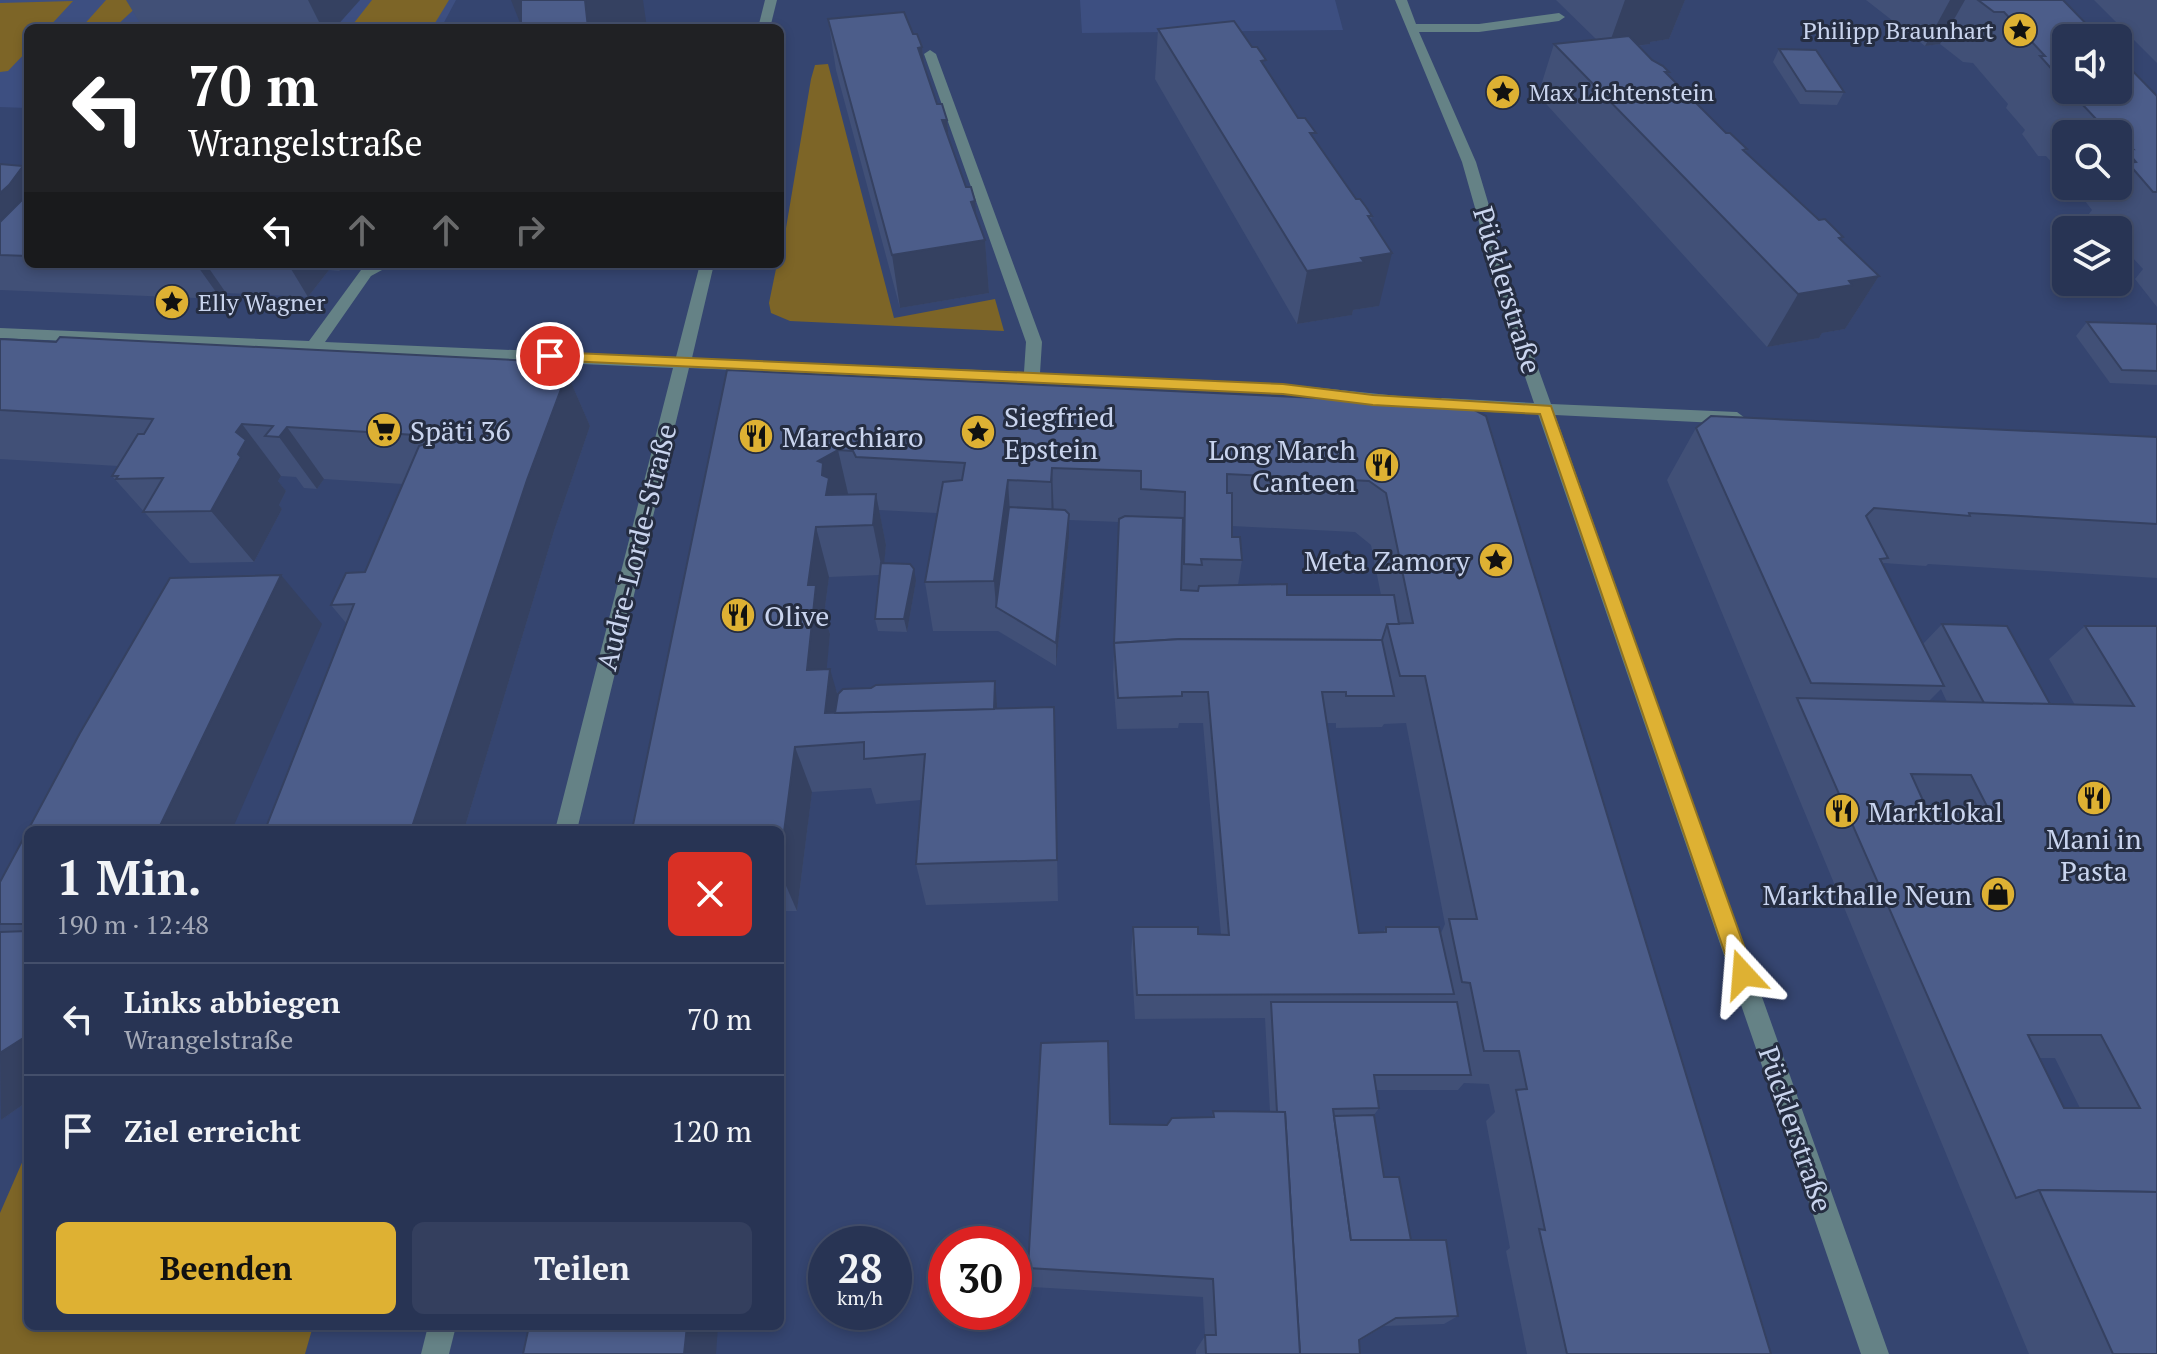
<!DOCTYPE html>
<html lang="de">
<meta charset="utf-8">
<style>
:root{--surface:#283454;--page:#343f5e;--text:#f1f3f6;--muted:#a5aab8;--line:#444f6b;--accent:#deb133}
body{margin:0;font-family:"PT Serif",serif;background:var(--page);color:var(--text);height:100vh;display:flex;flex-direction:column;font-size:30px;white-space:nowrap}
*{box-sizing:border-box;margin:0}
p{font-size:26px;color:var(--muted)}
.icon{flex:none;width:44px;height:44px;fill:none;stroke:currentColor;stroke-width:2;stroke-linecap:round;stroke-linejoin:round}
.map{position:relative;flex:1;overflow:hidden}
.panel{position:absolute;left:24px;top:826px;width:760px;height:504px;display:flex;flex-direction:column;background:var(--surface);border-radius:12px;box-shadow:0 4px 12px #0003,0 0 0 2px var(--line)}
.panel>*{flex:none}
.banner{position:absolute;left:24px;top:24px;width:760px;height:244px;border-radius:12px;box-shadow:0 4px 12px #0003,0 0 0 2px var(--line);background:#202124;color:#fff;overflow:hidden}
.fabs{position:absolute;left:2052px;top:24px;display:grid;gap:16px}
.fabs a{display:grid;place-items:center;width:80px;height:80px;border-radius:12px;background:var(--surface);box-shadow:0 4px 12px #0003,0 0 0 2px var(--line);font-size:40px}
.speed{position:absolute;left:808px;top:1226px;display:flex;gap:16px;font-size:40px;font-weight:700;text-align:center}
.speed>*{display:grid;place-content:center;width:104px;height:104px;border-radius:50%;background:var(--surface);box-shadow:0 4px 12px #0003,0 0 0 2px var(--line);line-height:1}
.speed small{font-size:20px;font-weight:400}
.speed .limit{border:12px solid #d22;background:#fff;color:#111}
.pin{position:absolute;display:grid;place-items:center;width:68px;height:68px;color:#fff;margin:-34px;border:4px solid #fff;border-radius:50%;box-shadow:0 2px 8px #0007}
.me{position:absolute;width:88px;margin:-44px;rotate:341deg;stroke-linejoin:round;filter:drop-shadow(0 0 6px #0008)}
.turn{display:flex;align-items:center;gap:28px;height:168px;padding:0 32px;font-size:36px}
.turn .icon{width:104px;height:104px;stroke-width:2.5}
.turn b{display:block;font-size:56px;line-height:68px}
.lanes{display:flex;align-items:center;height:76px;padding:0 32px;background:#0003;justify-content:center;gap:40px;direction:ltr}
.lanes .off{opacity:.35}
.round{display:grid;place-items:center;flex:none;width:84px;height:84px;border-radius:12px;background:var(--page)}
.overview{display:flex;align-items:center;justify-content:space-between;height:136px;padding:0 32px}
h1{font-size:48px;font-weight:600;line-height:60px}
.button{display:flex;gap:16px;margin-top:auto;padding:16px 32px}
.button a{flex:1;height:92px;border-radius:12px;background:var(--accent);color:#111;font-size:32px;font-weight:600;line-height:92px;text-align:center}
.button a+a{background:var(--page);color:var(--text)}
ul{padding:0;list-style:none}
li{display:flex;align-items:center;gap:24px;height:112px;padding:0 32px;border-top:2px solid var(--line)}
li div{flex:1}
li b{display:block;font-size:30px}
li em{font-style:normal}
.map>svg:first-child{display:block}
</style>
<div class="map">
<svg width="2157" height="1354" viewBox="0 0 2157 1354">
<rect width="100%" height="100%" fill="#354570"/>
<!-- built -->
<g fill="#3d4f81">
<polygon points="0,0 456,0 441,28 28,28 28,108 0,107"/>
<polygon points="1080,0 1335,0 1343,30 1082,33"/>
</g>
<!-- green -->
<g fill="#7d6527">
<polygon points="106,0 144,0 114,28 81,28"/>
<polygon points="372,0 449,0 432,28 350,28"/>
<polygon points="73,1 48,28 28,28 28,50 8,71 0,72 0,3"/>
<polygon points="828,64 894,318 995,299 1004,331 790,321 771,313 769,303 777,264 780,264 811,79 815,65"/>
<polygon points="24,1158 28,1158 28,1326 313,1326 305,1354 0,1354 0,1213"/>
</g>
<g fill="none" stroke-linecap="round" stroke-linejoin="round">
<!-- minor -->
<g fill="#658286" fill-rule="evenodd">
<polygon points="765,0 777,0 770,28 758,28"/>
<polygon points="1395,0 1407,0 1416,24 1479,24 1559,13 1565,17 1559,21 1479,32 1419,32 1476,162 1496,229 1500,262 1551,404 1737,412 1745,418 1737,424 1555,415 1889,1354 1861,1354 1538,414 1442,410 1434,404 1442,398 1534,403 1486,262 1481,229 1462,162"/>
<polygon points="930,50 936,54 1042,342 1040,373 1283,384 1398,396 1406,402 1398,408 1283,394 689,368 577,830 555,830 673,368 0,338 0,328 309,341 361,270 374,264 393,264 371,276 325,342 676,357 700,264 714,264 692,358 1024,372 1026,342 924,54"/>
<polygon points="428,1326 456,1326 449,1354 421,1354"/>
</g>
</g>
<!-- wall -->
<g fill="#415077" fill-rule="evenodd">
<polygon points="126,0 360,0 335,28 143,28"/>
<polygon points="1556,0 1685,0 1669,39 1650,42 1650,44 1638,46 1652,60 1669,72 1667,75 1726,133 1747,149 1746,152 1879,276 1845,329 1822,333 1819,338 1767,347 1538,95 1554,44 1597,40"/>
<polygon points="1866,0 2063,0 2157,96 2157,307 2135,279 2143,269 2121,245 2118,245 2118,230 2099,230 2088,215 2092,210 2085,201 2088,196 2079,186 2118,186 2118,134 2066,134 2066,172 2060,172 2046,156 2038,156 2022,134 2025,130 2006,108 2008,104 1973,63 1963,62 1940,44 1925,46"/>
<polygon points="2094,0 2157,0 2157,63"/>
<polygon points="828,19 913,34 922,47 924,65 937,104 947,120 949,139 985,240 989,293 900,308 836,70"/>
<polygon points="1158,29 1265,67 1298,118 1356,199 1372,216 1371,220 1379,306 1353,310 1352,315 1297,324 1155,79"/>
<polygon points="1779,49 1844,92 1837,105 1800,104 1773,62"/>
<polygon points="0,164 28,172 28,264 345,264 340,271 329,270 308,297 226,293 221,299 0,290"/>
<polygon points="2087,322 2157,324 2157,385 2110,383 2076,336"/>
<polygon points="0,338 1,339 567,373 590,426 554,531 464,830 265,830 346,623 331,605 365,572 403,484 324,479 317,489 304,488 296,477 281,476 278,481 286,491 279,505 282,509 254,562 190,563 112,476 118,466 0,459"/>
<path d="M727,370L1486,416L1771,1354H1527L1506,1251L1510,1248L1486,1121L1495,1112L1489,1084L1464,1083L1458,1090H1376L1379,1108L1374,1115L1384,1177L1411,1240L1458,1316L1444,1324L1384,1326L1359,1341L1360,1354H1196V1350L1205,1336L1203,1297L1032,1287L1028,1268L1110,1124L1167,1125L1212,1117L1213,1111L1270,1112L1265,1018L1135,1019L1131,953L1133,927L1198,934L1221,935L1203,723H1179L1178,728L1117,729L1113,676L1119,522L1069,520V538L1056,666L998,631H933L925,582L937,513L879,510L886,545L884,563L916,581L907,632L878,631L875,619L879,575L829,577L824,615L830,634L826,670L838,694L995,681L997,709L1054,707L1058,901L926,905L916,864L921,800L876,804L871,788L812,792L797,911H780V830ZM1232,526L1355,532L1371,545L1381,595H1287L1238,585L1242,560L1232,537ZM1327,723H1336V728L1382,727L1384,724L1406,723L1445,924L1441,933L1386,927L1383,933H1359Z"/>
<path d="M1696,428L2157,437V578L1928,564L1926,566L1884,563L1883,564L1923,644L1942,624L2050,704L2075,705L2049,659L2085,626H2157V1354H2029L1667,480ZM1941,689L1947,702L1929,701ZM1925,805H1936L1941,816H1930ZM2039,1058H2055L2080,1108H2064Z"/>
<polygon points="28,830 28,1101 1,1120 0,882"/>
</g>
<!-- shaded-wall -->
<g fill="#354161">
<polygon points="308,0 360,0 335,28 322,28"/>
<polygon points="511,0 522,0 522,28"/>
<polygon points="585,0 643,0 647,28 588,28"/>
<polygon points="1625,0 1685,0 1669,39 1650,42 1650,44 1607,50"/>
<polygon points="1950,0 1965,0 1940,44 1925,46"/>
<polygon points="922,47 928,98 918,48"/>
<polygon points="942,120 947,120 952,172"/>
<polygon points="23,166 28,172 28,256 0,255 0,193"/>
<polygon points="975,201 978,241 985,240 989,293 900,308 892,255 971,202"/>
<polygon points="1392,253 1379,306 1353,310 1352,315 1297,324 1307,271 1361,258"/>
<polygon points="196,264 206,264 226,293 221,299"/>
<polygon points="288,264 326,264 329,270 308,297"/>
<polygon points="336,264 345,264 340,271"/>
<polygon points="1879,276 1845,329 1822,333 1819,338 1767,347 1798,294 1849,281"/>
<polygon points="567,373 590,426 554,531 464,830 411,830 527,480"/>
<polygon points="242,424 281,476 278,481 286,491 279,505 282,509 254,562 211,511 238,454 236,432"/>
<polygon points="287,427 324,479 317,489 279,437"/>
<polygon points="838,450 850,502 834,526 818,461"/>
<polygon points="1052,468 1054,519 1052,533 1051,482"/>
<polygon points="1008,480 1011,531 996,607 994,581"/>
<polygon points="876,494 886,545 883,575 873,525"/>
<polygon points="1069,514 1069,538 1056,666 1056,643"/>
<polygon points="816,527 829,577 824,615 830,634 822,718 807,670 808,585"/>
<polygon points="914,569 916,581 907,632 904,619"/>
<polygon points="281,575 322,624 232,830 158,830"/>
<polygon points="830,669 844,717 825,713"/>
<polygon points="995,681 997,704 997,744 994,733"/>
<polygon points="795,747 812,792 797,911 780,872 780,863"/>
<polygon points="28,1035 28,1101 1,1120 0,1053"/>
<polygon points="687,1326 718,1326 716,1354 684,1354"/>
</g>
<!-- building -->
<g fill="#4c5d8a" stroke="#354161" stroke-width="2" fill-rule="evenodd">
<polygon points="521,0 585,0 588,28 521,28"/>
<polygon points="1978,0 2063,0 2100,38 2066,38 2066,90 2118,90 2118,56 2157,96 2157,192 2153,192 2128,163 2136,162 2124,148 2133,149 2104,120 2097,120 2082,104 2075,103 2056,82 2064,83 2040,56 2045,56 2004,12 1994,12"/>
<polygon points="904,12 913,34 917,34 922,47 918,48 937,104 942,104 947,120 942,120 966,187 971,187 975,201 971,202 985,240 892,255 828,19"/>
<polygon points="1234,21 1252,47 1257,47 1266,60 1261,61 1298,118 1305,118 1316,133 1310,133 1356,199 1360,199 1366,207 1372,216 1368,216 1392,253 1361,258 1364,262 1307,271 1158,29"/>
<polygon points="1629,36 1652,60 1663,66 1669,72 1665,72 1726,133 1730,133 1747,149 1743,150 1819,220 1825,219 1843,237 1839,238 1879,276 1849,281 1852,285 1798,294 1554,44"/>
<polygon points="1779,49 1816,50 1844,92 1806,91"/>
<polygon points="0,164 23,166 9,185 0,193"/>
<polygon points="28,194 28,256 0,255 0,222"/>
<polygon points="2087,322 2157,324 2157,371 2122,370"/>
<polygon points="60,337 553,362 567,373 527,480 411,830 265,830 354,604 331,605 346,573 365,572 419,446 428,443 431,436 287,427 279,437 265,436 273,426 242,424 236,432 246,440 238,454 241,457 211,511 143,512 163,478 116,479 118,476 112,476 138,434 144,434 153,419 0,410 0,339 56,342"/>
<polygon points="727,370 1465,405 1486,416 1771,1354 1567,1354 1539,1229 1545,1230 1516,1090 1527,1089 1519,1051 1484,1051 1470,983 1462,982 1449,919 1477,919 1425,676 1400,676 1387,624 1413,623 1386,493 1369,481 1227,474 1227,493 1232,493 1232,537 1240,537 1242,560 1201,559 1202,565 1184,564 1185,492 1141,489 1141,471 1052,468 1051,482 1008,480 994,581 925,582 943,482 962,480 965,463 856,457 853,451 838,450 818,461 823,463 822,475 829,478 826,495 876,494 873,525 816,527 808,585 816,585 807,670 830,669 825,713 1054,707 1057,860 916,864 925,754 864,759 864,742 795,747 780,863 780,830 632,830"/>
<polygon points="1711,416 2157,437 2157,524 1969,513 1970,516 1874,508 1866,516 1888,558 1880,559 1944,686 1811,683 1696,428"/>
<polygon points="1009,507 1065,510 1069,514 1056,643 996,607"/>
<polygon points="1125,516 1183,518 1181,590 1198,591 1199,586 1287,584 1287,595 1394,595 1399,624 1387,624 1382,640 1182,639 1114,643 1119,519"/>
<polygon points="881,563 910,564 914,569 904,619 875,619"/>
<polygon points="281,575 158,830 28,830 80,733 170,578"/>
<polygon points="1942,624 2007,626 2050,704 1984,703"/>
<path d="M2085,626H2157V1192L2039,1190L2016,1198L1797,698L2134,706ZM1911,774L1971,775L1992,816H1930ZM2028,1035H2101L2140,1108H2064Z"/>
<polygon points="1182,639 1382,640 1394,696 1346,696 1346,692 1322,692 1359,933 1386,932 1386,927 1439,927 1454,994 1137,995 1133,927 1198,927 1198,934 1229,935 1208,692 1182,692 1182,696 1118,698 1114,643"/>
<polygon points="995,681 994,709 835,713 838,694 843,689 871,688 876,685"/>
<polygon points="28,830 28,924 0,924 0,882"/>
<polygon points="28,931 28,1035 0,1053 0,932"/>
<polygon points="1271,1002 1457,1002 1471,1075 1374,1075 1379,1108 1333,1109 1351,1240 1446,1240 1458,1316 1396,1318 1359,1340 1360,1354 1300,1354 1285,1112 1277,1112"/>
<polygon points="1108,1041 1110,1124 1167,1125 1172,1118 1214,1117 1213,1111 1285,1112 1300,1354 1206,1354 1205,1335 1216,1335 1213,1279 1028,1268 1041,1043"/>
<polygon points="1374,1115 1384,1177 1399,1177 1411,1240 1351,1240 1334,1116"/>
<polygon points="2039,1190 2157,1192 2157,1354 2113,1354"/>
<polygon points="529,1326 687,1326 684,1354 523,1354"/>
</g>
<!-- route -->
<polygon fill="#deb133" stroke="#907321" stroke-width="2" points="550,352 1283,384 1373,395 1551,406 1754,974 1750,981 1743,984 1735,981 1732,974 1540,414 1373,405 1283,394 545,360 545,353"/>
<!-- icons -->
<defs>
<g id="sight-disc" transform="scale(1.8)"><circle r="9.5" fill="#deb133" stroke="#252d41"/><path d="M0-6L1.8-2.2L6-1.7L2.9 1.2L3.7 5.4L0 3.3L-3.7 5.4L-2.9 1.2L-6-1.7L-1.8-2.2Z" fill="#111"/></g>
<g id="supermarket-disc" transform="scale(1.8)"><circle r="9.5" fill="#deb133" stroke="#252d41"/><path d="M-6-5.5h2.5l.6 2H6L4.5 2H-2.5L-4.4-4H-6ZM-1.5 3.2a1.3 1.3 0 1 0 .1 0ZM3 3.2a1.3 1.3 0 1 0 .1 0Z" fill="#111"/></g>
<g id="restaurant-disc" transform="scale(1.8)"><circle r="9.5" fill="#deb133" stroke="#252d41"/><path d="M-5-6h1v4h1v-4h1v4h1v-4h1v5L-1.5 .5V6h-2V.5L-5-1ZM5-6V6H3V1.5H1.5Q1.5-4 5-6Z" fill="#111"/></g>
<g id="shop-disc" transform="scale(1.8)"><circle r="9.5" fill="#deb133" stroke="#252d41"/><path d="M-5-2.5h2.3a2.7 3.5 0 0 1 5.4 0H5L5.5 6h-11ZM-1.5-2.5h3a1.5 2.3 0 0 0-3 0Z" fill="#111"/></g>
</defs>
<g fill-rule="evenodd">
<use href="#sight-disc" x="2020" y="30"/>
<use href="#sight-disc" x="1503" y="92"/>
<use href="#sight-disc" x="172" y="302"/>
<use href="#supermarket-disc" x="384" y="430"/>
<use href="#sight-disc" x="978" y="432"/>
<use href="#restaurant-disc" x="756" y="436"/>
<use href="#restaurant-disc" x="1382" y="465"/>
<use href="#sight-disc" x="1496" y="560"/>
<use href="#restaurant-disc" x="738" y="615"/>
<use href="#restaurant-disc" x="2094" y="798"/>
<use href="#restaurant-disc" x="1842" y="811"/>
<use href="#shop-disc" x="1998" y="894"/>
</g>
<g text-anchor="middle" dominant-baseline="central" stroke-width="6" stroke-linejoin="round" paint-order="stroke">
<!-- far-poi labels -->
<g font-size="24" fill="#c9d4ee" stroke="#252d41" text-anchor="start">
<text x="1994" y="30" text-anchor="end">Philipp Braunhart</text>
<text x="1529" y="92">Max Lichtenstein</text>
<text x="198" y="302">Elly Wagner</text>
</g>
<!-- street labels -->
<g font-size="28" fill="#c9d4ee" stroke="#252d41">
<text transform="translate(1508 290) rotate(73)">Pücklerstraße</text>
<text transform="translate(636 547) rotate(-76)">Audre-Lorde-Straße</text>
<text transform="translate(1796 1129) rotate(71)">Pücklerstraße</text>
</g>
<!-- poi labels -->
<g font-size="28" fill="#c9d4ee" stroke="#252d41" text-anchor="start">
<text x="1004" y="416">Siegfried<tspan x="1004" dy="32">Epstein</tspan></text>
<text x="410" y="430">Späti 36</text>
<text x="782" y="436">Marechiaro</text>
<text x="1356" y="449" text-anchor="end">Long March<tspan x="1356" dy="32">Canteen</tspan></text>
<text x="1470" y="560" text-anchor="end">Meta Zamory</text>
<text x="764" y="615">Olive</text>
<text x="1868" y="811">Marktlokal</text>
<text x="2094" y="838" text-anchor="middle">Mani in<tspan x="2094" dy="32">Pasta</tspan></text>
<text x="1972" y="894" text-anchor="end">Markthalle Neun</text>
</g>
</g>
</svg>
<div class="fabs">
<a><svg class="icon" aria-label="sound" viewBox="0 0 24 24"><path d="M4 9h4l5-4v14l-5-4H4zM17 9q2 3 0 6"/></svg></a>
<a><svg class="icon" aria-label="search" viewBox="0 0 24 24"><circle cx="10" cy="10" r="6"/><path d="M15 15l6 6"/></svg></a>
<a><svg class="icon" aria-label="layers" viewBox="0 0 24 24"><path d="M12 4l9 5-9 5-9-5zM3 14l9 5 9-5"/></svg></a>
</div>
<div class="speed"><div>28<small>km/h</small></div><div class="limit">30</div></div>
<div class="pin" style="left:550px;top:356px;background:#d93025"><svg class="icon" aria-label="arrive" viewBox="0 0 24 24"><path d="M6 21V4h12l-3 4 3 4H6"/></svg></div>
<svg class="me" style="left:1743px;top:974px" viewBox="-20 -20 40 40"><path d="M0-17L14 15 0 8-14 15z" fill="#deb133" stroke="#fff" stroke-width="4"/></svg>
<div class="banner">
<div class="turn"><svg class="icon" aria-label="left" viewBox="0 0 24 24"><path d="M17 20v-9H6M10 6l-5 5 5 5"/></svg><div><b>70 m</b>Wrangelstraße</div></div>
<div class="lanes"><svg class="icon" aria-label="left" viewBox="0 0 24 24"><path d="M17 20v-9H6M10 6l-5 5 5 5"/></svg><svg class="icon off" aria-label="ahead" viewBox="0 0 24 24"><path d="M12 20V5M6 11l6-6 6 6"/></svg><svg class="icon off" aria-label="ahead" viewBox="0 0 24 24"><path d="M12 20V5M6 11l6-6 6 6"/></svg><svg class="icon off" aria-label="right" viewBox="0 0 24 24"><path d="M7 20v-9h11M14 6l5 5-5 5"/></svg></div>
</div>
<section class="panel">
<div class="overview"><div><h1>1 Min.</h1><p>190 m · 12:48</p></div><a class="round" style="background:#d93025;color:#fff"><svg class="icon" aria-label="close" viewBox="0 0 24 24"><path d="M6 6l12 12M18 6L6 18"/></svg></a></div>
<ul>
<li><svg class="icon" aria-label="left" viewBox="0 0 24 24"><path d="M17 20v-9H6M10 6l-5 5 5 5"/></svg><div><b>Links abbiegen</b><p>Wrangelstraße</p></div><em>70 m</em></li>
<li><svg class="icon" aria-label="arrive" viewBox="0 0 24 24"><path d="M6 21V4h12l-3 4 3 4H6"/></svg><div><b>Ziel erreicht</b></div><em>120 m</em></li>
</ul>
<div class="button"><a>Beenden</a><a>Teilen</a></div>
</section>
</div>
